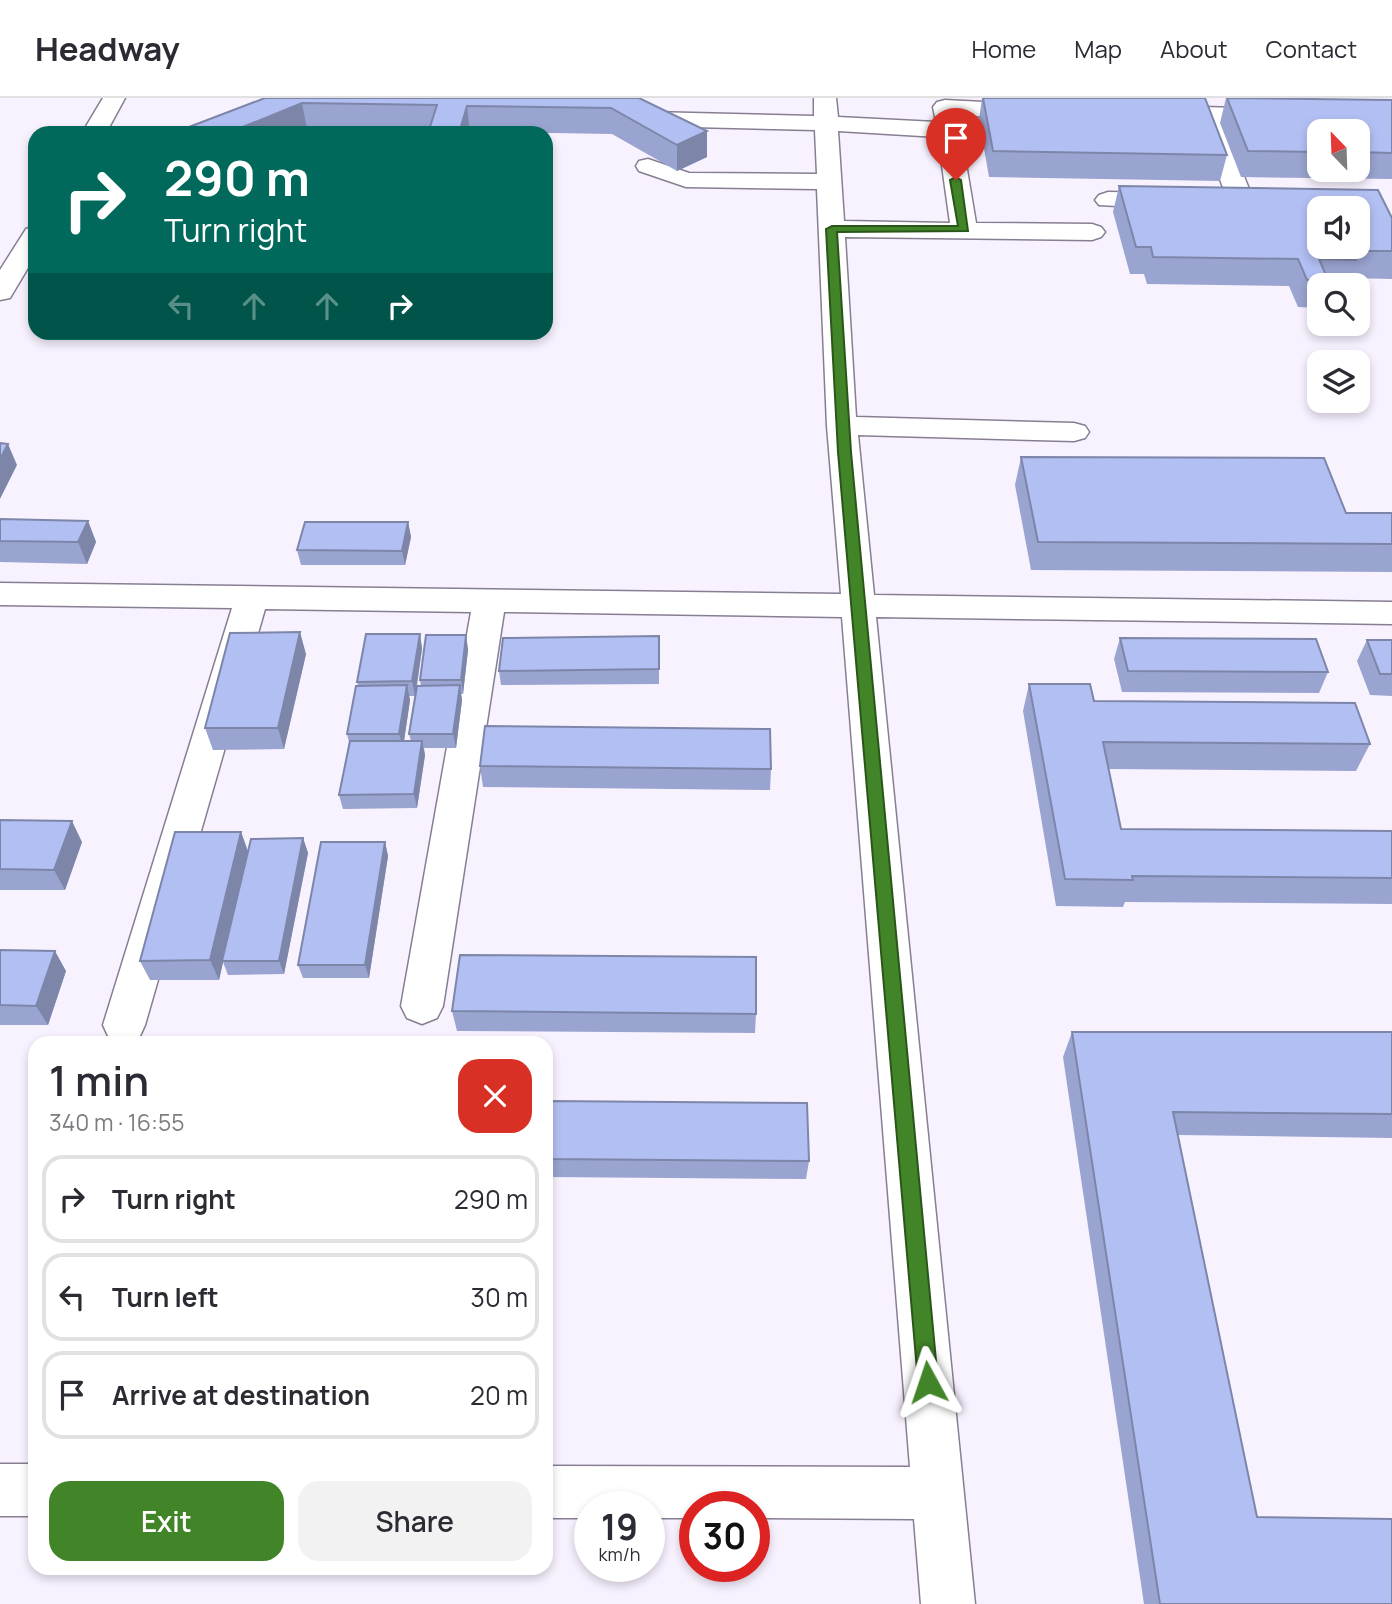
<!DOCTYPE html>
<meta charset="utf-8">
<style>
:root{--surface:#fff;--page:#f2f2f3;--text:#2b2b33;--muted:#7c7c81;--line:#e1e1e2;--accent:#428528}
body{margin:0;font-family:Manrope,sans-serif;background:var(--page);color:var(--text);height:100vh;display:flex;flex-direction:column;font-size:26px;white-space:nowrap}
*{box-sizing:border-box;margin:0}
p{font-size:23px;color:var(--muted)}
.icon{flex:none;width:38px;height:38px;fill:none;stroke:currentColor;stroke-width:2;stroke-linecap:round;stroke-linejoin:round}
.map{position:relative;flex:1;overflow:hidden}
.side{position:absolute;left:28px;top:938px;width:525px;height:539px;display:flex;flex-direction:column;background:var(--surface);border-radius:21px;box-shadow:0 4px 10px #0003}
.side>*{flex:none}
.banner{position:absolute;left:28px;top:28px;width:525px;height:214px;border-radius:21px;box-shadow:0 4px 10px #0003;background:#00695c;color:#fff;overflow:hidden}
.needle{width:46px;rotate:337deg}
.controls{position:absolute;left:1307px;top:21px;display:grid;gap:14px}
.controls a{display:grid;place-items:center;width:63px;height:63px;border-radius:14px;background:var(--surface);box-shadow:0 4px 10px #0003;font-size:35px}
.speed{position:absolute;left:574px;top:1393px;display:flex;gap:14px;font-size:35px;font-weight:700;text-align:center}
.speed>*{display:grid;place-content:center;width:91px;height:91px;border-radius:50%;background:var(--surface);box-shadow:0 4px 10px #0003;line-height:1}
.speed small{font-size:18px;font-weight:400}
.speed .limit{border:10px solid #d22;background:#fff;color:#111}
.pin{position:absolute;display:grid;place-items:center;width:60px;height:60px;color:#fff;margin:-72px -30px;border-radius:50% 50% 50% 0;rotate:-45deg;box-shadow:0 0 7px #0007}
.pin .icon{rotate:45deg}
.me{position:absolute;width:77px;margin:-38px;rotate:355deg;stroke-linejoin:round;filter:drop-shadow(0 0 5px #0008)}
.turn{display:flex;align-items:center;gap:24px;height:147px;padding:0 21px;font-size:32px}
.turn .icon{width:91px;height:91px;stroke-width:2.5}
.turn b{display:block;font-size:49px;line-height:60px}
.lanes{display:flex;align-items:center;height:66px;padding:0 21px;background:#0003;justify-content:center;gap:35px;direction:ltr}
.lanes .off{opacity:.35}
.round{display:grid;place-items:center;flex:none;width:74px;height:74px;border-radius:21px;background:var(--page)}
.head{display:flex;align-items:center;justify-content:space-between;height:119px;padding:0 21px}
h1{font-size:42px;font-weight:600;line-height:52px}
.cta{display:flex;gap:14px;margin-top:auto;padding:14px 21px}
.cta a{flex:1;height:80px;border-radius:21px;background:var(--accent);color:#fff;font-size:28px;font-weight:600;line-height:80px;text-align:center}
.cta a+a{background:var(--page);color:var(--text)}
ul{padding:0;list-style:none}
li{display:flex;align-items:center;gap:21px;height:88px;margin:0 14px 10px;padding:0 7px;border:4px solid var(--line);border-radius:21px}
li div{flex:1}
li b{display:block;font-size:26px}
li em{font-style:normal}
header{display:flex;align-items:center;gap:42px;box-sizing:border-box;height:98px;padding:0 35px;background:var(--surface);border-bottom:2px solid var(--line)}
header strong{font-size:33px}
nav{display:flex;gap:38px;margin-inline-start:auto;font-size:24px}
.map>svg:first-child{display:block}
</style>
<header>
<strong>Headway</strong>
<nav><a>Home</a><a>Map</a><a>About</a><a>Contact</a></nav>
</header>
<div class="map">
<svg width="1392" height="1506" viewBox="0 0 1392 1506">
<rect width="100%" height="100%" fill="#f8f2ff"/>
<g fill="none" stroke-linecap="round" stroke-linejoin="round">
<!-- minor casing -->
<g stroke="#877e91" stroke-width="3">
<g id="minor">
<polygon points="103,0 125,0 106,35 82,35"/>
<path d="M814,0H836L838,19L936,24L933,9L937,4L945,2L1042,7L1046,12L1042,17L1034,19L958,18L976,125L1092,126L1101,129L1105,134L1101,139L1092,142L845,139L856,319L1074,325L1085,328L1089,334L1085,340L1074,343L858,337L874,497L1392,504V526L876,519L975,1506H921L914,1421L754,1420V1409H695V1420H649V1409H590V1420H546V1368L910,1369L842,519L504,514L443,908L437,920L422,926L407,920L401,908L471,514L265,511L145,927L139,940L124,945L109,940L103,927L232,510L0,507V485L841,496L827,328L817,91L686,89L639,73L636,68L639,63L648,61L689,75L817,76L815,32L651,28L643,26L639,21L643,16L651,14L814,18ZM838,33L938,39L950,125L844,123Z"/>
<polygon points="1161,8 1283,11 1287,16 1283,21 1275,23 1221,22 1254,103 1250,108 1232,108 1228,103 1198,22 1153,20 1149,15 1153,10"/>
<polygon points="1108,94 1169,95 1178,98 1182,103 1178,108 1169,111 1099,107 1095,102 1099,97"/>
<polygon points="35,128 35,158 10,200 0,202 0,172 26,131"/>
<rect x="0" y="1366" width="35" height="52"/>
</g>
</g>
<!-- minor -->
<use href="#minor" fill="#fff" fill-rule="evenodd"/>
</g>
<!-- wall -->
<g fill="#99a4d0" fill-rule="evenodd">
<polygon points="265,0 639,0 707,33 707,59 677,73 612,36 307,31 297,35 191,35 189,29"/>
<polygon points="982,0 1205,0 1227,57 1220,83 989,79 979,22"/>
<path d="M1226,0L1392,2V81L1241,79L1220,25ZM1320,33H1358V72H1320Z"/>
<polygon points="1119,88 1392,153 1392,181 1349,180 1346,187 1320,187 1319,210 1298,209 1289,188 1147,186 1144,176 1130,176 1113,114"/>
<polygon points="1021,359 1346,415 1392,415 1392,474 1031,472 1015,387"/>
<polygon points="0,421 88,423 96,444 87,466 0,464"/>
<polygon points="408,424 411,439 405,467 301,467 297,452"/>
<path d="M420,536L422,551L417,588H421L420,582L466,537L468,552L463,596H461L462,602L456,650H424L425,657L417,710L343,711L339,697L349,644L347,636L358,588L357,584ZM409,598H415L409,636L411,643H404L410,602Z"/>
<polygon points="659,538 659,586 501,587 499,573"/>
<polygon points="1120,540 1328,574 1319,595 1122,594 1114,561"/>
<polygon points="1367,542 1392,542 1392,598 1370,597 1357,563"/>
<polygon points="306,556 284,651 213,652 205,630"/>
<polygon points="1029,586 1094,603 1370,646 1356,673 1108,671 1121,731 1392,733 1392,806 1125,804 1123,809 1056,808 1023,613"/>
<polygon points="480,668 771,671 770,692 483,689"/>
<polygon points="0,722 82,744 65,792 0,792"/>
<polygon points="241,734 248,753 303,740 308,755 284,876 228,877 223,864 219,882 150,882 140,863"/>
<polygon points="385,744 388,758 369,880 303,880 298,867"/>
<polygon points="0,852 66,873 48,927 0,927"/>
<polygon points="452,913 756,916 755,935 457,933"/>
<polygon points="1072,934 1392,934 1392,1040 1178,1037 1257,1419 1392,1506 1144,1506 1063,959"/>
<polygon points="546,1003 809,1063 806,1081 546,1079"/>
</g>
<!-- shaded-wall -->
<g fill="#7d86a9">
<polygon points="302,5 307,31 297,35 228,35"/>
<polygon points="467,8 470,35 459,35"/>
<polygon points="707,33 707,59 677,73 677,47"/>
<polygon points="8,346 17,367 0,401 0,361"/>
<polygon points="88,423 96,444 87,466 78,444"/>
<polygon points="408,424 411,439 405,467 402,453"/>
<polygon points="300,534 306,556 284,651 278,630"/>
<polygon points="420,536 422,551 415,598 412,583"/>
<polygon points="466,537 468,552 463,596 461,582"/>
<polygon points="407,587 410,602 403,650 399,636"/>
<polygon points="460,587 462,602 456,650 453,636"/>
<polygon points="422,643 425,657 417,710 414,696"/>
<polygon points="72,723 82,744 65,792 54,772"/>
<polygon points="241,734 248,754 219,882 210,862"/>
<polygon points="303,740 308,755 284,876 279,863"/>
<polygon points="385,744 388,758 369,880 365,867"/>
<polygon points="55,853 66,873 48,927 36,908"/>
</g>
<!-- building -->
<g fill="#b2bff2" stroke="#7d86a9" stroke-width="2" fill-rule="evenodd">
<polygon points="265,0 639,0 707,33 677,47 611,10 467,8 459,35 428,35 437,7 302,5 228,35 200,35 189,29"/>
<polygon points="983,0 1205,0 1227,57 993,53"/>
<polygon points="1227,0 1392,2 1392,55 1358,54 1358,33 1320,33 1320,54 1248,53"/>
<path d="M1119,88L1378,92L1392,120V153H1352L1356,162L1319,161L1328,182H1307L1298,161L1153,159L1151,149H1136ZM1320,110H1358V149H1320Z"/>
<polygon points="0,345 8,346 0,361"/>
<polygon points="1021,359 1324,360 1346,415 1392,415 1392,446 1038,444"/>
<polygon points="0,421 88,423 78,444 0,443"/>
<polygon points="305,424 408,424 402,453 297,452"/>
<polygon points="300,534 278,630 205,630 230,535"/>
<polygon points="366,536 420,536 412,583 357,584"/>
<polygon points="426,537 466,537 461,582 420,582"/>
<polygon points="659,538 659,571 499,573 503,540"/>
<polygon points="1120,540 1316,541 1328,574 1128,573"/>
<polygon points="1367,542 1392,542 1392,576 1380,576"/>
<polygon points="1029,586 1090,586 1094,603 1355,605 1370,646 1103,644 1121,731 1392,733 1392,780 1132,778 1133,782 1065,781"/>
<polygon points="407,587 399,636 347,636 356,588"/>
<polygon points="460,587 453,636 409,636 417,588"/>
<polygon points="485,628 770,631 771,671 480,668"/>
<polygon points="350,643 422,643 414,696 339,697"/>
<polygon points="0,722 72,723 54,772 0,771"/>
<polygon points="175,734 241,734 210,862 140,863"/>
<polygon points="303,740 279,863 222,863 251,741"/>
<polygon points="321,744 385,744 365,867 298,867"/>
<polygon points="0,852 55,853 36,908 0,907"/>
<polygon points="460,857 756,859 756,916 452,913"/>
<polygon points="1072,934 1392,934 1392,1016 1173,1014 1257,1419 1392,1421 1392,1506 1160,1506"/>
<polygon points="546,1003 807,1005 809,1063 546,1061"/>
</g>
<!-- route -->
<polygon fill="#428528" stroke="#2b561a" stroke-width="2" points="956,79 961,82 968,133 837,134 851,354 938,1284 935,1291 928,1294 921,1291 918,1284 838,354 826,131 832,128 958,128 950,82"/>
</svg>
<div class="controls">
<a><svg class="needle" viewBox="-14 -14 28 28"><path d="M0-13l5 13h-10z" fill="#e53935"/><path d="M0 13l5-13h-10z" fill="#7c7c81"/></svg></a>
<a><svg class="icon" aria-label="sound" viewBox="0 0 24 24"><path d="M4 9h4l5-4v14l-5-4H4zM17 9q2 3 0 6"/></svg></a>
<a><svg class="icon" aria-label="search" viewBox="0 0 24 24"><circle cx="10" cy="10" r="6"/><path d="M15 15l6 6"/></svg></a>
<a><svg class="icon" aria-label="layers" viewBox="0 0 24 24"><path d="M12 4l9 5-9 5-9-5zM3 14l9 5 9-5"/></svg></a>
</div>
<div class="speed"><div>19<small>km/h</small></div><div class="limit">30</div></div>
<div class="pin" style="left:956px;top:82px;background:#d93025"><svg class="icon" aria-label="arrive" viewBox="0 0 24 24"><path d="M6 21V4h12l-3 4 3 4H6"/></svg></div>
<svg class="me" style="left:928px;top:1284px" viewBox="-20 -20 40 40"><path d="M0-17L14 15 0 8-14 15z" fill="#428528" stroke="#fff" stroke-width="4"/></svg>
<div class="banner">
<div class="turn"><svg class="icon" aria-label="right" viewBox="0 0 24 24"><path d="M7 20v-9h11M14 6l5 5-5 5"/></svg><div><b>290 m</b>Turn right</div></div>
<div class="lanes"><svg class="icon off" aria-label="left" viewBox="0 0 24 24"><path d="M17 20v-9H6M10 6l-5 5 5 5"/></svg><svg class="icon off" aria-label="ahead" viewBox="0 0 24 24"><path d="M12 20V5M6 11l6-6 6 6"/></svg><svg class="icon off" aria-label="ahead" viewBox="0 0 24 24"><path d="M12 20V5M6 11l6-6 6 6"/></svg><svg class="icon" aria-label="right" viewBox="0 0 24 24"><path d="M7 20v-9h11M14 6l5 5-5 5"/></svg></div>
</div>
<section class="side">
<div class="head"><div><h1>1 min</h1><p>340 m · 16:55</p></div><a class="round" style="background:#d93025;color:#fff"><svg class="icon" aria-label="close" viewBox="0 0 24 24"><path d="M6 6l12 12M18 6L6 18"/></svg></a></div>
<ul>
<li><svg class="icon" aria-label="right" viewBox="0 0 24 24"><path d="M7 20v-9h11M14 6l5 5-5 5"/></svg><div><b>Turn right</b></div><em>290 m</em></li>
<li><svg class="icon" aria-label="left" viewBox="0 0 24 24"><path d="M17 20v-9H6M10 6l-5 5 5 5"/></svg><div><b>Turn left</b></div><em>30 m</em></li>
<li><svg class="icon" aria-label="arrive" viewBox="0 0 24 24"><path d="M6 21V4h12l-3 4 3 4H6"/></svg><div><b>Arrive at destination</b></div><em>20 m</em></li>
</ul>
<div class="cta"><a>Exit</a><a>Share</a></div>
</section>
</div>
